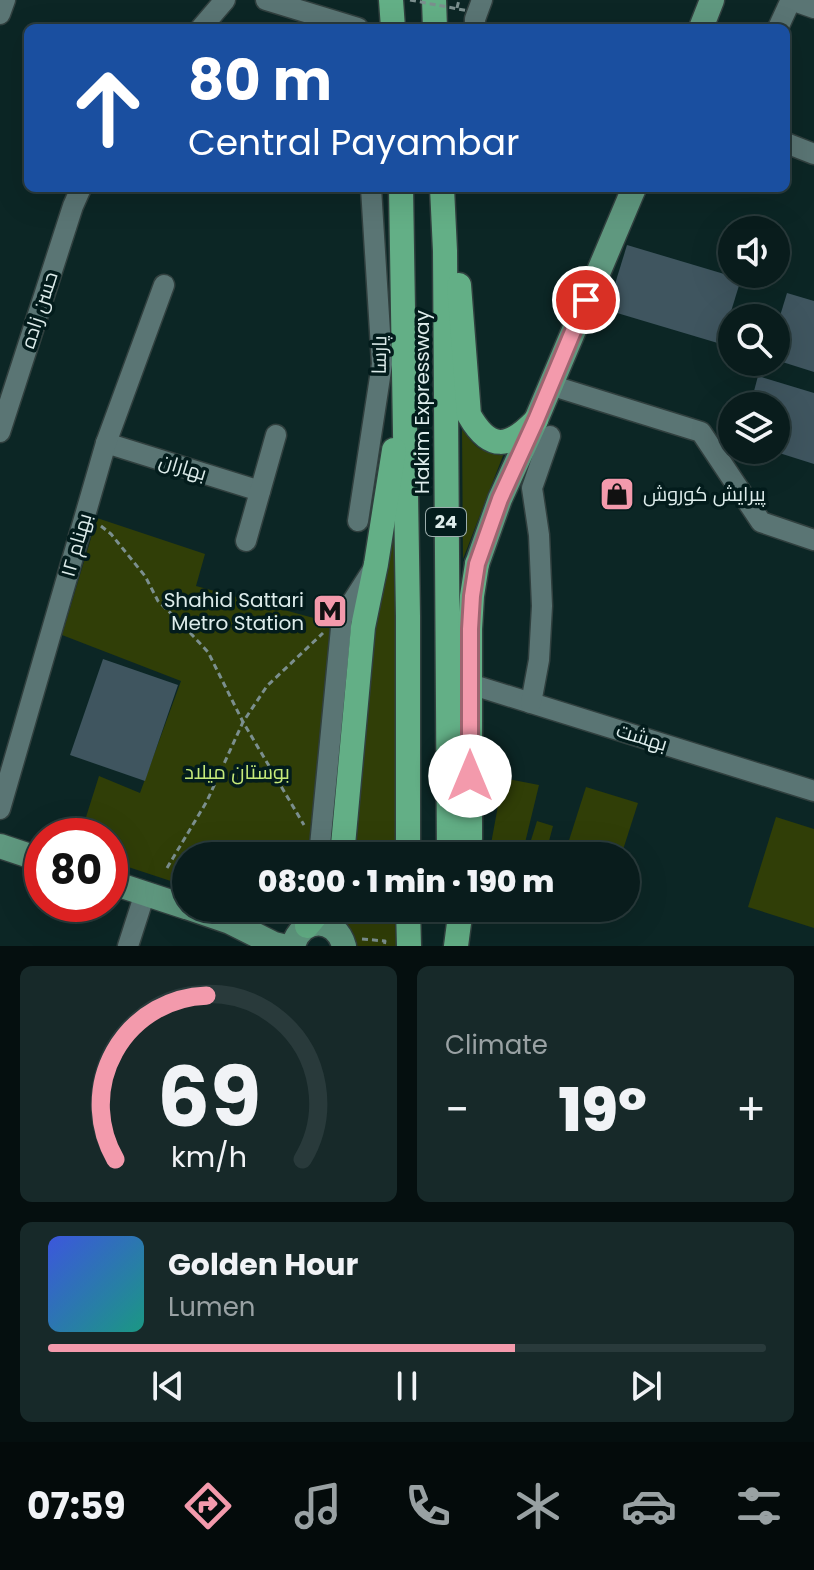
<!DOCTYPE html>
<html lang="en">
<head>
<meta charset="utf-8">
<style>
	body { margin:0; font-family:Poppins,Cairo,sans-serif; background:#172929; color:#f1f3f6; height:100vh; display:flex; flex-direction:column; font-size:30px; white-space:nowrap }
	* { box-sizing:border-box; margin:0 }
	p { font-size:26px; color:#99a1a3 }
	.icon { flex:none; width:44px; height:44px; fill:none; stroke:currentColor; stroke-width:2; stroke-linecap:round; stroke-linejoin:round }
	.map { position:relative; height:946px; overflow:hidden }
	.drawer { display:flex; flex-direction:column; gap:20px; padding:20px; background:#050f0f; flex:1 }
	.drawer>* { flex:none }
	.hud { position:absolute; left:24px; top:24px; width:766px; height:168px; border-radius:12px; box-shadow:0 8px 32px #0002,0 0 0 2px #293a3b; background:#1a4fa0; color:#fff; overflow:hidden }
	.buttons { position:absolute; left:718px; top:216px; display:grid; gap:16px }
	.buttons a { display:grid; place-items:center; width:72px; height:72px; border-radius:50%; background:#091c1c; box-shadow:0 8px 32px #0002,0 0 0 2px #293a3b; font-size:40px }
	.speed { position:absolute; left:24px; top:818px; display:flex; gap:16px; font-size:40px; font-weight:700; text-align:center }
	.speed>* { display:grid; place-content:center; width:104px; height:104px; border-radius:50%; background:#091c1c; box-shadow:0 8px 32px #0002,0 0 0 2px #293a3b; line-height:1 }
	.speed .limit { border:12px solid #d22; background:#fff; color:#111 }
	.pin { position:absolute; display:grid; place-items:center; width:68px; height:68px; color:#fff; margin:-34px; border:4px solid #fff; border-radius:50%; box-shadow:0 2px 8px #0007 }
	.me { position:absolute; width:88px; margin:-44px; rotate:0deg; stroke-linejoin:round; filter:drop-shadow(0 0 6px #0008) }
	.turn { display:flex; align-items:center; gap:28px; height:168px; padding:0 32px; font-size:36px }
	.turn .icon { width:104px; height:104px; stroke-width:2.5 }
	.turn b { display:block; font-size:56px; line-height:68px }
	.big { font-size:60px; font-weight:800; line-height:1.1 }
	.drawer .widget { flex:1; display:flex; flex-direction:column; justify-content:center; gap:12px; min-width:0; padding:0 28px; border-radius:12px; background:#172929 }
	.drawer .dial { align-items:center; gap:0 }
	.dial svg { height:208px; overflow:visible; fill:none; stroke:#293a3b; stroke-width:7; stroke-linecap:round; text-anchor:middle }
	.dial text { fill:#f1f3f6; stroke:none }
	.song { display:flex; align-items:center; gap:24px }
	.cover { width:96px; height:96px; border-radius:12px; background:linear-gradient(135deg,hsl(230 70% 55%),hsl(170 70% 35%)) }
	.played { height:8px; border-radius:4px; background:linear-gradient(90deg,#f39aac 65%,#293a3b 65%) }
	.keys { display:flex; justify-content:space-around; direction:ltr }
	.heat { display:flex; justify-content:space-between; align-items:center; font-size:44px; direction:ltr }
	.drawer .tiles { flex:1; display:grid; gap:20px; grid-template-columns:1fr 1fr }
	.widget:last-child { grid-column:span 2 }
	.trip { position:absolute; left:172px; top:842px; width:468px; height:80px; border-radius:40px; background:#091c1c; box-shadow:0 8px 32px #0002,0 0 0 2px #293a3b; font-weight:800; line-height:80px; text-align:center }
	.tab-bar { display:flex; height:128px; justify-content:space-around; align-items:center; background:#040b0b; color:#99a1a3 }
	.tab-bar .icon { width:56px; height:56px }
	.tab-bar .on { color:#f39aac }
	.tab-bar b { font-size:36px; color:#f1f3f6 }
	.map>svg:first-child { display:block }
	.green { fill:#303e07 }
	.building { fill:#3f555f }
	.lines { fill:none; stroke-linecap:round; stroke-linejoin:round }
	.minor-casing { stroke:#31403f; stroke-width:23 }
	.major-casing { stroke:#31403f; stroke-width:27 }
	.highway-casing { stroke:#31403f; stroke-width:27 }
	.path { stroke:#7b8f8e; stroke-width:3; stroke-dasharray:6 4; stroke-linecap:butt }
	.minor { stroke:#5a7574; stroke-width:20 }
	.major { stroke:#5f987f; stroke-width:24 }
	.highway { stroke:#63af86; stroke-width:24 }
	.path-bridge { stroke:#7b8f8e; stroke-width:3; stroke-dasharray:6 4; stroke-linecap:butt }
	.route-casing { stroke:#9e6470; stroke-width:20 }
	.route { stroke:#f39aac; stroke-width:14 }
	.labels { text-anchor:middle; stroke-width:7; stroke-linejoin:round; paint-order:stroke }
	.shield { fill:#031c1c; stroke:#9caead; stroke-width:2 }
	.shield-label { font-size:18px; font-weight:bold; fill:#ddeceb }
	.street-label { font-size:20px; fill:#ddeceb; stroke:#031c1c }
	.poi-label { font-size:20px; fill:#ddeceb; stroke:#031c1c; text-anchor:start }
	.park-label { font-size:20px; fill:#c7eb7a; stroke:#031c1c }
</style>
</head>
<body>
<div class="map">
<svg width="814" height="946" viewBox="0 0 814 946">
	<rect width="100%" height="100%" fill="#0c2625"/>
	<g class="green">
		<path d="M462,429C476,448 480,453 504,453L463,559Z"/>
		<polygon points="396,472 398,856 354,856 373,625"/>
		<polygon points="97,518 205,554 196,586 332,623 313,856 186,856 186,886 110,861 110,836 80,836 99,776 140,793 181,681 62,635"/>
		<polygon points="503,778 539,785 523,851 491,844"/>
		<polygon points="586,787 638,803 621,856 564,856"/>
		<polygon points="776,817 814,829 814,928 748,907"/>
		<polygon points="537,821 553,826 545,856 527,853"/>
		<polygon points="332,908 399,908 399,946 350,946 330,911"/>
	</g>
	<g class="building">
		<polygon points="627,245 741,279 721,344 607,310"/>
		<polygon points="787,293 814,301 814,372 776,360 776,329"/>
		<polygon points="758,376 814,393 814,464 776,452 776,406 750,406"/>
		<polygon points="103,659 178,685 145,781 70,755"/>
	</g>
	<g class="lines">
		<g class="minor-casing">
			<g id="minor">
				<polyline points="266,0 358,28"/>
				<polyline points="0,14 5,0"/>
				<polyline points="201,28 225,0"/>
				<polyline points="475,28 475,19 482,0"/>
				<polyline points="778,28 789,4 794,1 814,8"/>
				<polyline points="786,143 814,154"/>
				<polyline points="550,385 701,432 761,522 814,540"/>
				<polyline points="0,432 73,206 81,188"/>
				<polyline points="106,443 260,491"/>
				<polyline points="358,521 382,364 371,188"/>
				<polyline points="246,541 276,435"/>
				<polyline points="470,684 814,791"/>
				<polyline points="531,703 539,660 542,606 539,535 532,488 550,436"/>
				<polyline points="0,809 106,443 164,285"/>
				<polyline points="319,856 342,618 372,571"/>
				<polyline points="128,946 145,893"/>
			</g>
		</g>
		<g class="major-casing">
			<g id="major">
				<polyline points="701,28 712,0"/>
				<polyline points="477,564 500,499 536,420 634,188"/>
				<polyline points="0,846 42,860"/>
				<polyline points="110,882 186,907"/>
				<polyline points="189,908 230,922 274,944 282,946"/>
				<path d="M293,946C301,916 336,916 344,946"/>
			</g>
		</g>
		<g class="highway-casing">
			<g id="highway">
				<polyline points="391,0 393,28"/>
				<polyline points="434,0 435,28"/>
				<polyline points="401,188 408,616 408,856"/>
				<polyline points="442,188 445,251 449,856"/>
				<path d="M459,285L469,415C490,452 509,448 536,420"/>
				<polyline points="342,856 363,627 376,564 394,450"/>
				<polyline points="468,856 470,838 470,629 472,596 477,564"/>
				<polyline points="408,908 409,946"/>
				<polyline points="307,926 322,908"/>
				<polyline points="456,946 461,908"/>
			</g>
		</g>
		<g class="path">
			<polyline points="457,8 459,0"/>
			<polyline points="101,526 111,534 145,576 158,601 180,622 208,652 243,722 304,825"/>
			<polyline points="167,868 207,801 243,722 267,686 323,633"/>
			<polyline points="362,939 385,941 384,946"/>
		</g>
		<use href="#minor" class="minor"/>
		<use href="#major" class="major"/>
		<use href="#highway" class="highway"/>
		<polyline class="path-bridge" points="410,0 469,11"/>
	</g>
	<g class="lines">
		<g class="route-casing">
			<polyline id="route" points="470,776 470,629 472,596 477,564 500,499 536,420 586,300"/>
		</g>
		<use href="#route" class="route"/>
	</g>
	<defs>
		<g id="shop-square" transform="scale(1.8)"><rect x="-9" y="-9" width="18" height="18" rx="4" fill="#f39aac" stroke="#031c1c"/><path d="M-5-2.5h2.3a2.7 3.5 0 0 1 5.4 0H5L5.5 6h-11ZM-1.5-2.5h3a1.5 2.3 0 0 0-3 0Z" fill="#111"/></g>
		<g id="metro-square" transform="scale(1.8)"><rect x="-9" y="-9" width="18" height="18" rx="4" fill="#f39aac" stroke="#031c1c"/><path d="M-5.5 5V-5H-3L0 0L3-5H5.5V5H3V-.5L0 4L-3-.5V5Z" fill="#111"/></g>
	</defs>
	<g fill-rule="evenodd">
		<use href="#shop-square" x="617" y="494"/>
		<use href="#metro-square" x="330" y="611"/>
	</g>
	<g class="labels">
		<rect class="shield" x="426" y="508" width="40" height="28" rx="6"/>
		<g class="shield-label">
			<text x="446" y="528">24</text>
		</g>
		<g class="street-label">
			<text transform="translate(39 310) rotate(-72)" y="7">حسن زاده</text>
			<text transform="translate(379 355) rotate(-89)" y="7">پارسا</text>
			<text transform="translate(422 402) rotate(-90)" y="7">Hakim Expressway</text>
			<text transform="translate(183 467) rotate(17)" y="7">بهاران</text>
			<text transform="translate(76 545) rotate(-74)" y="7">بهنام ۱۲</text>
			<text transform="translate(642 737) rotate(17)" y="7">بهشت</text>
		</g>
		<g class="poi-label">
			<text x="643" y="501">پیرایش کوروش</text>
			<text x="304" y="607" text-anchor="end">Shahid Sattari<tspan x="304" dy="23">Metro Station</tspan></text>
		</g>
		<g class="park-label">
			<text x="237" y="779">بوستان میلاد</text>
		</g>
	</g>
</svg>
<div class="buttons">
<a><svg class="icon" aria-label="sound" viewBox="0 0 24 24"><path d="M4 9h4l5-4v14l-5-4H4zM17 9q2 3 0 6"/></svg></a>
<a><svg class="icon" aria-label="search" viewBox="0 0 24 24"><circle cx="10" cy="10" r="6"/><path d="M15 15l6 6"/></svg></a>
<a><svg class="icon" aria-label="layers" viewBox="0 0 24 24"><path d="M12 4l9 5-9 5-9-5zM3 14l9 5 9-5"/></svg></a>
</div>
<div class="speed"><div class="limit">80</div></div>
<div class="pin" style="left:586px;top:300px;background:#d93025"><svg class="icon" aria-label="arrive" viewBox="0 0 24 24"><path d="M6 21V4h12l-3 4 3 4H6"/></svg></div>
<svg class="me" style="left:470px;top:776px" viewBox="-20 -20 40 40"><circle r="19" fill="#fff"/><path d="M0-13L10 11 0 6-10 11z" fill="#f39aac"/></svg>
<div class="trip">08:00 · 1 min · 190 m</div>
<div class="hud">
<div class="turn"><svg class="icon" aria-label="ahead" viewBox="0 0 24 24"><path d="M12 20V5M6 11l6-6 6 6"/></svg><div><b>80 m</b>Central Payambar</div></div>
</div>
</div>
<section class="drawer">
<div class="tiles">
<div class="widget dial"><svg viewBox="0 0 100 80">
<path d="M14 69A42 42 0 1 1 86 69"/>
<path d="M14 69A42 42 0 0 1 49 6" stroke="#f39aac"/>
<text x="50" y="56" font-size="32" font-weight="700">69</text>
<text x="50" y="72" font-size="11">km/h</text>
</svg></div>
<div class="widget"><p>Climate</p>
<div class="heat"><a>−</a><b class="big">19°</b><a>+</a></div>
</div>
<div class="widget">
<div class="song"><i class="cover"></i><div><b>Golden Hour</b><p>Lumen</p></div></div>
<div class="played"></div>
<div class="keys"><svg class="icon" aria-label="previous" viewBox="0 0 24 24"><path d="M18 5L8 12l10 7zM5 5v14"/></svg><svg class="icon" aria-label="pause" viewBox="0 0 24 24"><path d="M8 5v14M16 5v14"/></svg><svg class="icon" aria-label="next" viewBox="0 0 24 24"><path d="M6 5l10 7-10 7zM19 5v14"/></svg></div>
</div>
</div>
</section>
<nav class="tab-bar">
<b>07:59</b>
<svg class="icon on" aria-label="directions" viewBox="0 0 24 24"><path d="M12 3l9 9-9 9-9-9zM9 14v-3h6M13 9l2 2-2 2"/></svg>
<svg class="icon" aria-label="music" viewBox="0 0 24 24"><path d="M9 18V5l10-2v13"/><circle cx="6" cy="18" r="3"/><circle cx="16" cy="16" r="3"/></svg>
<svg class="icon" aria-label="phone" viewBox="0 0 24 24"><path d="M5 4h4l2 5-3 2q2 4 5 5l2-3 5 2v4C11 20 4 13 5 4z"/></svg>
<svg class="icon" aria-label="climate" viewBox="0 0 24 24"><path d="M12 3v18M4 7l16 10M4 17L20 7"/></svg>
<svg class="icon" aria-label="car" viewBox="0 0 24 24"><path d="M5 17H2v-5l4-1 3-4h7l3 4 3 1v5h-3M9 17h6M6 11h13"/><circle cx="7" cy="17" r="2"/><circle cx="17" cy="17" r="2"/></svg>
<svg class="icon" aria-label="filters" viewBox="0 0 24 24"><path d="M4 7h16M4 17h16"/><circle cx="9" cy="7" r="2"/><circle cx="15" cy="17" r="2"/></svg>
</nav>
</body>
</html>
